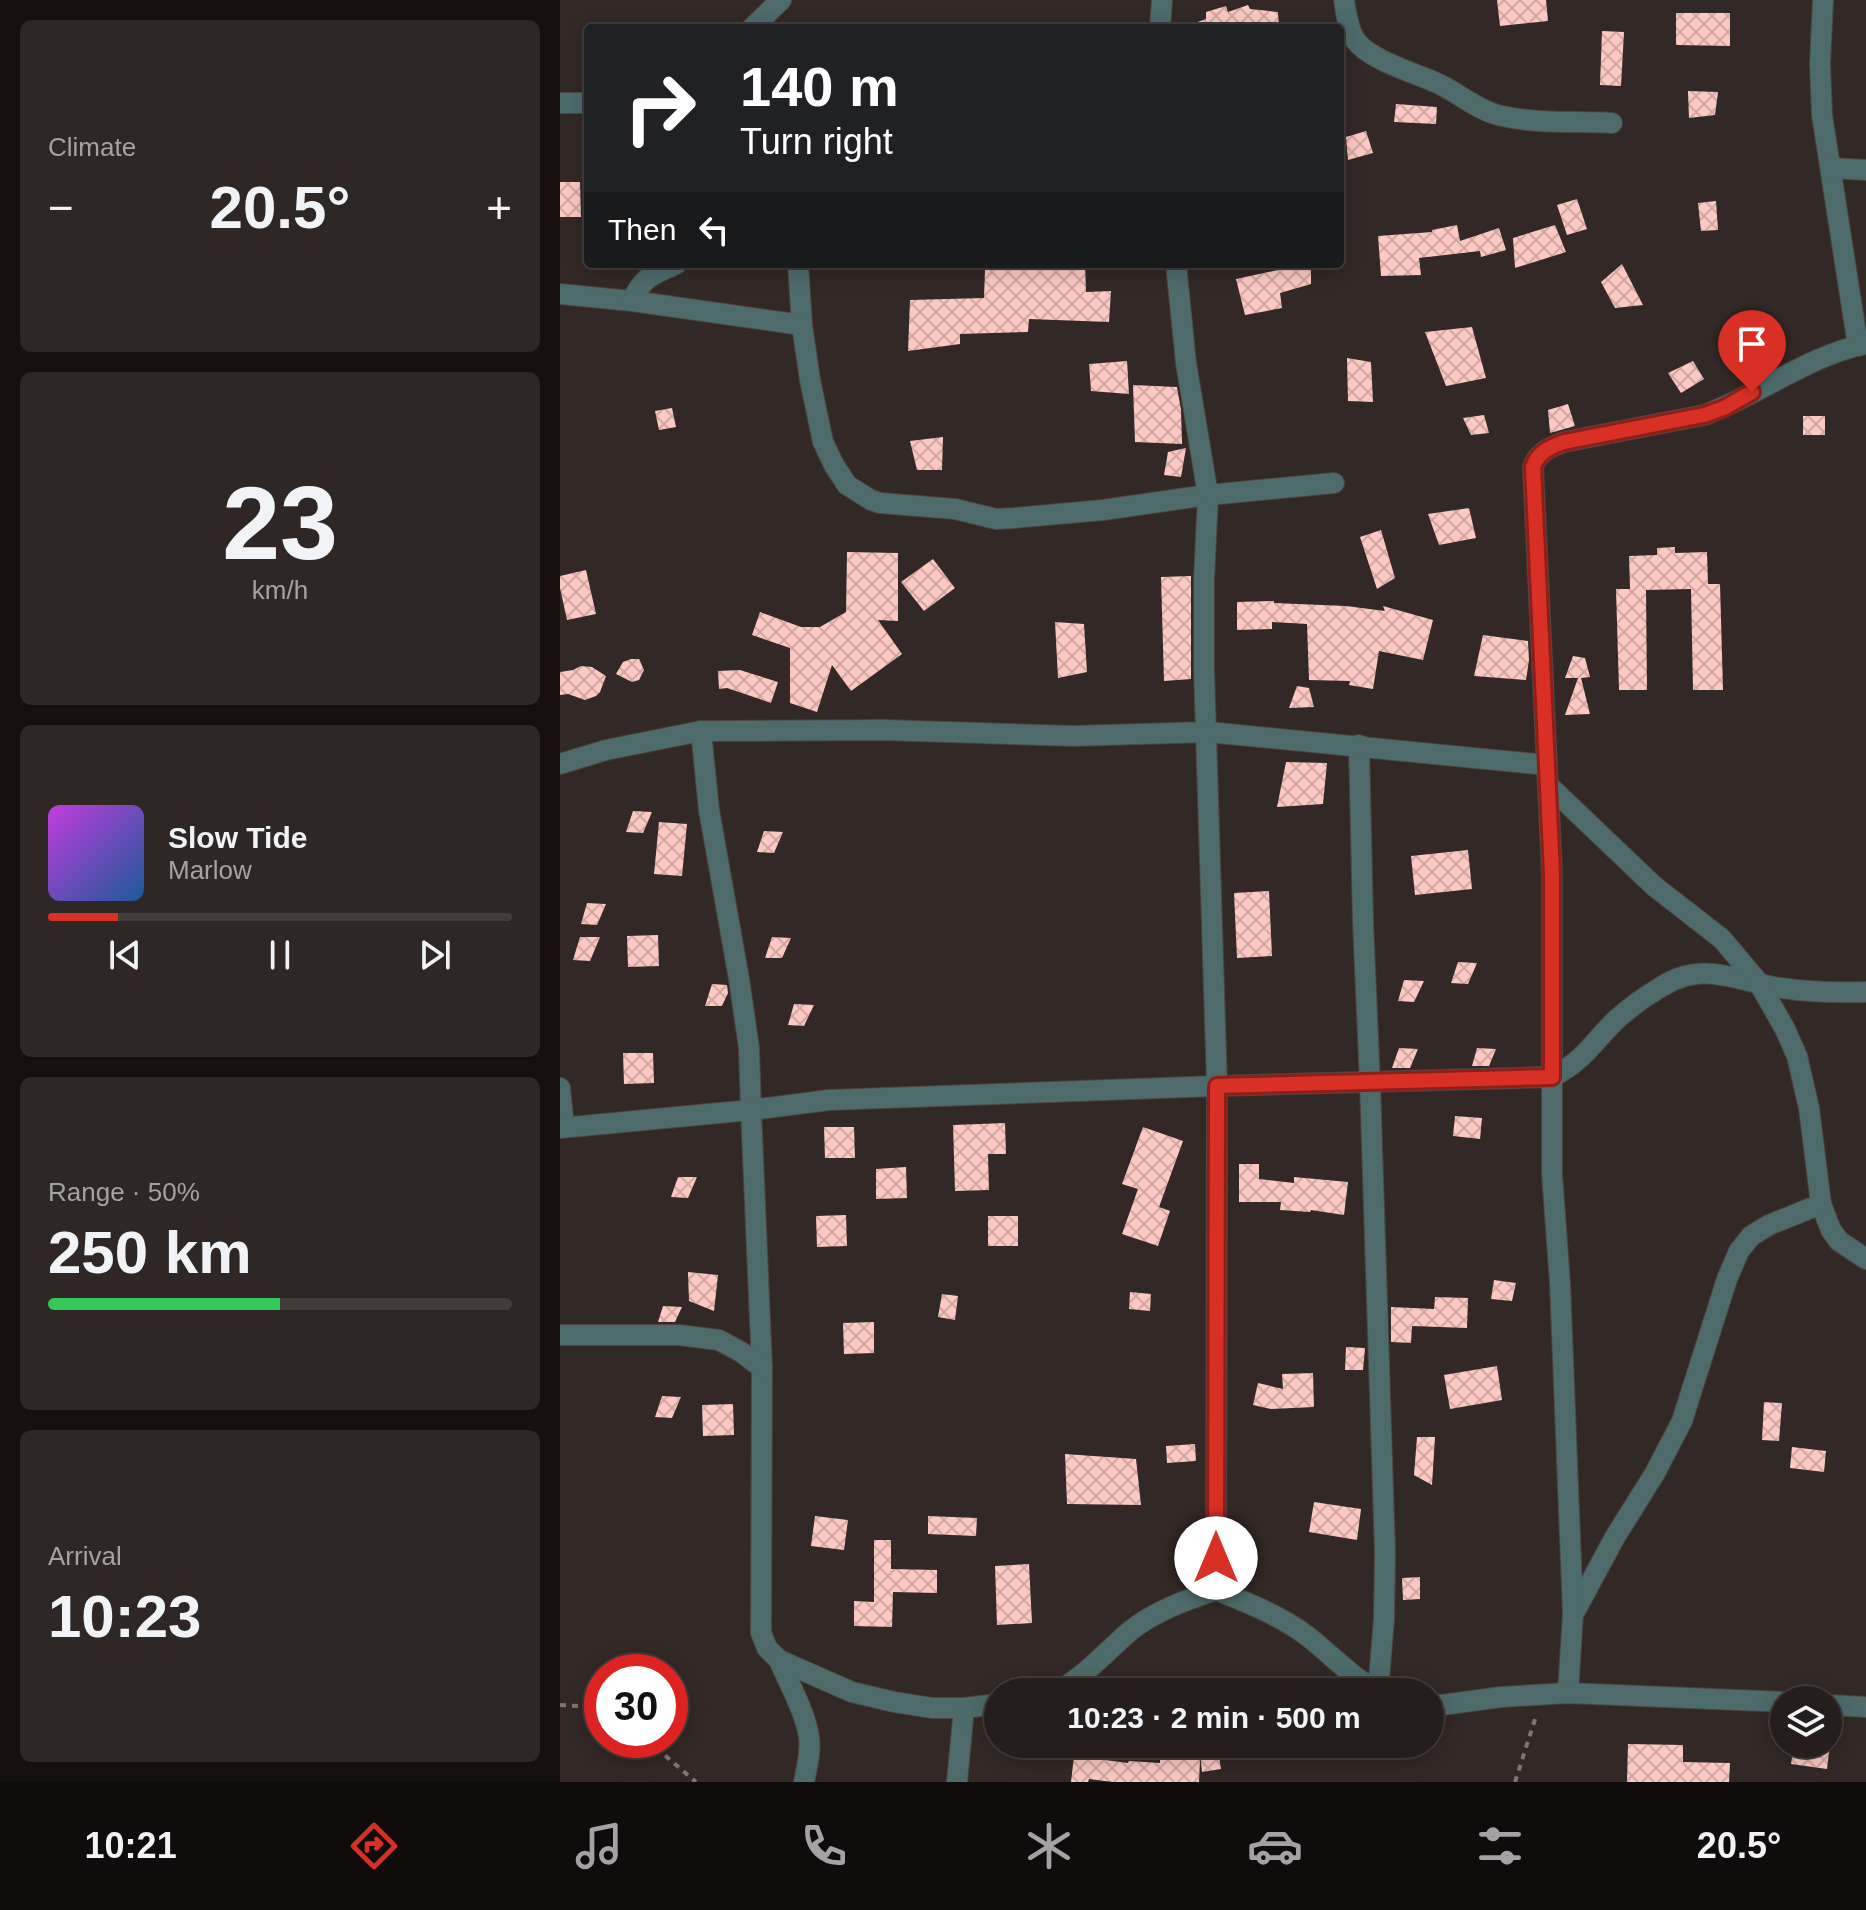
<!DOCTYPE html>
<html lang="en">
<head>
<meta charset="utf-8">
<style>
	body { margin:0; font-family:Helvetica,sans-serif; background:#2e2725; color:#f1f3f6; height:100vh; display:flex; flex-direction:column; font-size:30px; white-space:nowrap }
	* { box-sizing:border-box; margin:0 }
	p { font-size:26px; color:#a4a2a3 }
	.icon { flex:none; width:44px; height:44px; fill:none; stroke:currentColor; stroke-width:2; stroke-linecap:round; stroke-linejoin:round }
	.map { position:relative; flex:1; overflow:hidden }
	.sheet { display:flex; flex-direction:column; gap:20px; padding:20px; background:#15100f; width:560px }
	.sheet>* { flex:none }
	.guide { position:absolute; left:24px; top:24px; width:760px; height:244px; border-radius:8px; box-shadow:0 4px 20px #0003,0 0 0 2px #423c3b; background:#202124; color:#fff; overflow:hidden }
	.controls { position:absolute; left:1210px; top:1686px; display:grid; gap:16px }
	.controls a { display:grid; place-items:center; width:72px; height:72px; border-radius:50%; background:#261e1c; box-shadow:0 4px 20px #0003,0 0 0 2px #423c3b; font-size:40px }
	.speed { position:absolute; left:24px; top:1654px; display:flex; gap:16px; font-size:40px; font-weight:700; text-align:center }
	.speed>* { display:grid; place-content:center; width:104px; height:104px; border-radius:50%; background:#261e1c; box-shadow:0 4px 20px #0003,0 0 0 2px #423c3b; line-height:1 }
	.speed .limit { border:12px solid #d22; background:#fff; color:#111 }
	.pin { position:absolute; display:grid; place-items:center; width:68px; height:68px; color:#fff; margin:-82px -34px; border-radius:50% 50% 50% 0; rotate:-45deg; box-shadow:0 0 8px #0007 }
	.pin .icon { rotate:45deg }
	.me { position:absolute; width:88px; margin:-44px; rotate:0deg; stroke-linejoin:round; filter:drop-shadow(0 0 6px #0008) }
	.turn { display:flex; align-items:center; gap:28px; height:168px; padding:0 24px; font-size:36px }
	.turn .icon { width:104px; height:104px; stroke-width:2.5 }
	.turn b { display:block; font-size:56px; line-height:68px }
	.then { display:flex; align-items:center; height:76px; padding:0 24px; background:#0003; gap:16px; font-size:30px }
	.big { font-size:60px; font-weight:700; line-height:1.1 }
	.sheet .card { flex:1; display:flex; flex-direction:column; justify-content:center; gap:12px; min-width:0; padding:0 28px; border-radius:12px; background:#2e2725 }
	.sheet .dial { align-items:center; gap:0 }
	.dial b { font-size:104px; line-height:1 }
	.song { display:flex; align-items:center; gap:24px }
	.cover { width:96px; height:96px; border-radius:12px; background:linear-gradient(135deg,hsl(290 70% 55%),hsl(210 70% 35%)) }
	.played { height:8px; border-radius:4px; background:linear-gradient(90deg,#d93025 15%,#423c3b 15%) }
	.keys { display:flex; justify-content:space-around; direction:ltr }
	.heat { display:flex; justify-content:space-between; align-items:center; font-size:44px; direction:ltr }
	.charge { height:12px; border-radius:6px; background:linear-gradient(90deg,#34c759 50%,#423c3b 0) }
	.trip { position:absolute; left:424px; top:1678px; width:460px; height:80px; border-radius:40px; background:#261e1c; box-shadow:0 4px 20px #0003,0 0 0 2px #423c3b; font-weight:700; line-height:80px; text-align:center }
	.dock { display:flex; height:128px; justify-content:space-around; align-items:center; background:#0f0c0b; color:#a4a2a3 }
	.dock .icon { width:56px; height:56px }
	.dock .selected { color:#d93025 }
	.dock b { font-size:36px; color:#f1f3f6 }
	main { display:flex; flex:1; min-height:0 }
	.map>svg:first-child { display:block }
	.building { fill:url(#building-cross-hatch) }
	.lines { fill:none; stroke-linecap:round; stroke-linejoin:round }
	.street-casing { stroke:#4d4342; stroke-width:22 }
	.path { stroke:#7f7674; stroke-width:4; stroke-dasharray:6 6; stroke-linecap:butt }
	.street { stroke:#4d6b6b; stroke-width:20 }
	.route-casing { stroke:#8d1f18; stroke-width:20 }
	.route { stroke:#d93025; stroke-width:14 }
</style>
</head>
<body>
<main>
<section class="sheet">
<div class="card"><p>Climate</p>
<div class="heat"><a>−</a><b class="big">20.5°</b><a>+</a></div>
</div>
<div class="card dial"><b>23</b><p>km/h</p></div>
<div class="card">
<div class="song"><i class="cover"></i><div><b>Slow Tide</b><p>Marlow</p></div></div>
<div class="played"></div>
<div class="keys"><svg class="icon" aria-label="previous" viewBox="0 0 24 24"><path d="M18 5L8 12l10 7zM5 5v14"/></svg><svg class="icon" aria-label="pause" viewBox="0 0 24 24"><path d="M8 5v14M16 5v14"/></svg><svg class="icon" aria-label="next" viewBox="0 0 24 24"><path d="M6 5l10 7-10 7zM19 5v14"/></svg></div>
</div>
<div class="card"><p>Range · 50%</p><b class="big">250 km</b><div class="charge"></div></div>
<div class="card"><p>Arrival</p><b class="big">10:23</b></div>
</section>
<div class="map">
<svg width="1306" height="1782" viewBox="0 0 1306 1782">
	<defs>
		<pattern id="building-cross-hatch" width="8" height="8" patternUnits="userSpaceOnUse" patternTransform="scale(2)"><rect width="8" height="8" fill="#fdc8c2"/><path d="M0 0l8 8M0 8l8-8" fill="none" stroke="#d0a8a3"/></pattern>
	</defs>
	<rect width="100%" height="100%" fill="#322826"/>
	<g class="building">
		<polygon points="937,0 986,0 988,21 940,26"/>
		<polygon points="688,5 690,9 718,12 719,28 630,28 629,25 646,19 646,12 666,6 668,12"/>
		<polygon points="1116,13 1170,13 1170,46 1116,45"/>
		<polygon points="1042,31 1064,32 1061,86 1040,85"/>
		<polygon points="1128,91 1158,92 1155,115 1129,118"/>
		<polygon points="836,104 877,107 876,124 834,122"/>
		<polygon points="806,131 813,153 788,160 786,137"/>
		<polygon points="0,182 20,182 21,217 0,217"/>
		<polygon points="1017,199 1027,229 1007,235 997,205"/>
		<polygon points="1156,201 1158,230 1141,231 1138,203"/>
		<polygon points="897,225 900,241 939,228 946,250 921,257 920,251 859,258 861,275 821,276 818,236 872,232 872,230"/>
		<polygon points="995,225 1006,252 955,268 953,238"/>
		<polygon points="477,264 525,264 526,292 551,291 549,322 469,319 468,332 400,334 400,344 348,351 350,300 424,298 425,270 477,270"/>
		<polygon points="722,264 751,264 751,284 720,293 722,308 685,315 676,279 723,269"/>
		<polygon points="1062,264 1083,305 1055,308 1041,282"/>
		<polygon points="912,327 926,378 886,386 865,332"/>
		<polygon points="787,358 811,362 813,402 788,401"/>
		<polygon points="567,361 569,394 531,391 529,364"/>
		<polygon points="1133,361 1144,379 1121,393 1108,373"/>
		<polygon points="573,385 617,387 621,410 622,444 575,442"/>
		<polygon points="1008,404 1015,426 990,433 988,410"/>
		<polygon points="112,408 116,427 99,430 95,411"/>
		<polygon points="924,415 929,433 911,435 903,418"/>
		<rect x="1243" y="416" width="22" height="19"/>
		<polygon points="383,437 382,470 357,470 350,441"/>
		<polygon points="626,448 621,477 604,475 608,452"/>
		<polygon points="909,508 916,538 879,545 868,514"/>
		<polygon points="821,530 835,578 817,589 800,537"/>
		<polygon points="1115,547 1115,553 1147,552 1148,584 1160,584 1163,690 1133,690 1131,589 1086,590 1087,690 1059,690 1056,589 1070,589 1069,556 1097,555 1097,548"/>
		<polygon points="287,552 338,553 338,621 318,620 342,654 291,691 272,665 257,712 230,703 230,648 192,635 200,612 241,627 260,627 286,612"/>
		<polygon points="373,559 395,588 364,611 341,582"/>
		<polygon points="26,570 36,614 7,620 0,588 0,576"/>
		<polygon points="631,576 631,679 604,681 601,577"/>
		<polygon points="714,601 714,603 786,606 825,611 823,606 873,620 863,660 819,651 813,689 789,685 790,681 749,680 747,624 712,622 712,629 677,630 677,602"/>
		<polygon points="495,622 524,624 527,672 498,678"/>
		<polygon points="923,635 968,641 969,660 966,680 914,676"/>
		<polygon points="1013,656 1025,658 1030,677 1021,678 1030,714 1005,715 1018,678 1005,678"/>
		<polygon points="71,659 79,659 84,670 79,680 72,682 56,674 63,662"/>
		<polygon points="21,666 32,667 46,676 40,692 36,696 25,700 8,694 0,695 0,672 13,670"/>
		<polygon points="180,670 218,682 211,703 167,688 159,689 158,671"/>
		<polygon points="737,686 749,688 754,707 729,708"/>
		<polygon points="726,762 767,763 763,804 717,807"/>
		<polygon points="73,811 92,812 83,833 66,832"/>
		<polygon points="99,822 127,824 122,876 94,874"/>
		<polygon points="204,831 223,832 214,853 197,852"/>
		<polygon points="908,850 912,889 855,895 851,856"/>
		<polygon points="709,891 712,956 677,958 674,893"/>
		<polygon points="27,903 46,904 37,925 21,924"/>
		<polygon points="98,935 99,966 68,967 67,936"/>
		<polygon points="20,937 40,937 30,961 13,960"/>
		<polygon points="212,937 231,938 222,958 205,958"/>
		<polygon points="898,962 917,963 908,984 891,983"/>
		<polygon points="844,980 864,981 854,1002 838,1001"/>
		<polygon points="152,984 167,985 168,993 162,1006 145,1006"/>
		<polygon points="234,1004 254,1005 244,1026 228,1025"/>
		<polygon points="839,1048 858,1049 850,1068 832,1068"/>
		<polygon points="917,1048 936,1049 929,1066 912,1066"/>
		<polygon points="63,1053 93,1053 94,1083 64,1084"/>
		<polygon points="895,1116 922,1118 920,1139 893,1136"/>
		<polygon points="445,1123 446,1154 428,1154 429,1190 395,1191 393,1125"/>
		<polygon points="264,1127 294,1127 295,1158 265,1158"/>
		<polygon points="583,1127 623,1141 599,1207 610,1211 598,1246 562,1234 578,1189 562,1184"/>
		<polygon points="679,1164 699,1164 699,1179 734,1183 734,1177 788,1182 784,1215 751,1210 750,1212 720,1210 721,1202 679,1202"/>
		<polygon points="346,1167 347,1198 316,1199 316,1169"/>
		<polygon points="118,1177 137,1177 128,1198 111,1197"/>
		<polygon points="286,1215 287,1246 257,1247 256,1216"/>
		<rect x="428" y="1216" width="30" height="30"/>
		<polygon points="128,1272 158,1275 154,1311 129,1301"/>
		<polygon points="934,1280 956,1283 952,1301 931,1299"/>
		<polygon points="570,1292 591,1294 590,1311 569,1309"/>
		<polygon points="382,1294 398,1296 395,1320 378,1317"/>
		<polygon points="875,1297 908,1298 907,1328 852,1326 851,1343 831,1342 831,1307 874,1309"/>
		<polygon points="103,1306 122,1307 115,1322 98,1322"/>
		<polygon points="314,1322 314,1353 284,1354 283,1323"/>
		<polygon points="786,1347 805,1348 803,1370 785,1370"/>
		<polygon points="937,1366 942,1400 890,1409 884,1375"/>
		<polygon points="753,1373 754,1407 711,1409 693,1405 698,1383 723,1389 722,1374"/>
		<polygon points="102,1396 121,1397 112,1418 95,1417"/>
		<polygon points="1204,1402 1222,1403 1219,1441 1202,1440"/>
		<polygon points="173,1404 174,1435 143,1436 142,1405"/>
		<polygon points="857,1437 875,1437 872,1485 854,1475"/>
		<polygon points="635,1444 636,1461 607,1463 606,1446"/>
		<polygon points="1232,1447 1266,1451 1264,1472 1230,1468"/>
		<polygon points="505,1454 576,1459 581,1505 507,1504"/>
		<polygon points="754,1502 801,1509 797,1540 749,1532"/>
		<polygon points="255,1516 288,1520 284,1550 251,1546"/>
		<polygon points="368,1516 417,1518 416,1536 368,1534"/>
		<polygon points="314,1540 331,1540 331,1569 377,1570 377,1593 333,1592 332,1627 294,1626 294,1601 314,1602"/>
		<polygon points="469,1564 472,1623 437,1625 435,1566"/>
		<polygon points="860,1577 860,1599 843,1600 842,1578"/>
		<polygon points="639,1744 657,1744 661,1769 642,1772"/>
		<polygon points="1068,1744 1123,1745 1123,1762 1170,1763 1169,1782 1067,1782"/>
		<polygon points="1234,1744 1270,1744 1267,1769 1231,1764"/>
		<polygon points="514,1756 568,1763 569,1761 600,1763 600,1757 640,1759 639,1782 553,1782 529,1779 528,1782 511,1782"/>
	</g>
	<g class="lines">
		<g class="street-casing">
			<g id="street">
				<path d="M784,0C786,13 788,30 796,41C810,60 855,73 877,83C899,93 918,111 942,116C977,124 1016,121 1052,123"/>
				<polyline points="1263,0 1260,64 1262,115 1298,346"/>
				<polyline points="192,28 221,0"/>
				<polyline points="600,28 602,0"/>
				<polyline points="0,103 28,103"/>
				<polyline points="1272,168 1306,170"/>
				<polyline points="238,264 242,325 250,380 263,442 274,465 287,485 311,500 320,503 395,509 436,519 454,518 543,510 648,495 644,580 644,669 657,1086 656,1590"/>
				<polyline points="616,264 626,363 648,495 774,483"/>
				<polyline points="0,294 72,301 242,325"/>
				<path d="M72,301C83,276 93,275 116,264"/>
				<path d="M141,731L149,810L179,979L189,1048L191,1110L269,1100L657,1086L992,1077C1024,1061 1032,1043 1056,1020C1069,1008 1086,996 1101,987C1140,961 1174,979 1214,987C1245,992 1275,993 1306,992"/>
				<polyline points="799,745 803,922 810,1083 825,1552 824,1619 818,1691"/>
				<polyline points="0,764 46,750 141,731 324,730 513,736 648,732 987,765"/>
				<polyline points="988,785 1094,886 1162,939 1199,983 1225,1029 1237,1056 1249,1108 1261,1204 1271,1230 1279,1241 1306,1259"/>
				<polyline points="0,1088 4,1127"/>
				<polyline points="0,1128 191,1110 202,1368 201,1633 207,1648 219,1660 292,1692 334,1702 372,1708 404,1708 438,1704"/>
				<polyline points="0,1335 119,1335 159,1340 181,1352 202,1368"/>
				<polyline points="1014,1613 1055,1537 1095,1473 1122,1421 1167,1279 1179,1251 1191,1236 1209,1225 1261,1204"/>
				<path d="M219,1660C229,1684 245,1711 249,1737C251,1752 247,1767 244,1782"/>
				<path d="M496,1692C524,1677 546,1652 570,1631C595,1611 626,1600 656,1590C686,1602 719,1615 746,1635C771,1654 792,1679 821,1692"/>
				<path d="M1008,1693L1013,1613L1000,1283L992,1174V874L973,467C978,452 990,447 1004,442L1144,415C1197,396 1251,354 1306,344"/>
				<polyline points="870,1704 882,1705 941,1697 1008,1693 1224,1702"/>
				<polyline points="1268,1705 1306,1707"/>
				<polyline points="397,1782 404,1708"/>
			</g>
		</g>
		<g class="path">
			<polyline points="0,1705 19,1706 42,1710"/>
			<polyline points="87,1740 136,1782"/>
			<polyline points="955,1782 976,1716"/>
		</g>
		<use href="#street" class="street"/>
	</g>
	<g class="lines">
		<g class="route-casing">
			<path id="route" d="M656,1558L657,1086L992,1077V874L973,467C978,452 990,447 1004,442L1144,415L1164,408L1192,392"/>
		</g>
		<use href="#route" class="route"/>
	</g>
</svg>
<div class="controls">
<a><svg class="icon" aria-label="layers" viewBox="0 0 24 24"><path d="M12 4l9 5-9 5-9-5zM3 14l9 5 9-5"/></svg></a>
</div>
<div class="speed"><div class="limit">30</div></div>
<div class="pin" style="left:1192px;top:392px;background:#d93025"><svg class="icon" aria-label="arrive" viewBox="0 0 24 24"><path d="M6 21V4h12l-3 4 3 4H6"/></svg></div>
<svg class="me" style="left:656px;top:1558px" viewBox="-20 -20 40 40"><circle r="19" fill="#fff"/><path d="M0-13L10 11 0 6-10 11z" fill="#d93025"/></svg>
<div class="trip">10:23 · 2 min · 500 m</div>
<div class="guide">
<div class="turn"><svg class="icon" aria-label="right" viewBox="0 0 24 24"><path d="M7 20v-9h11M14 6l5 5-5 5"/></svg><div><b>140 m</b>Turn right</div></div>
<div class="then">Then<svg class="icon" aria-label="left" viewBox="0 0 24 24"><path d="M17 20v-9H6M10 6l-5 5 5 5"/></svg></div>
</div>
</div>
</main>
<nav class="dock">
<b>10:21</b>
<svg class="icon selected" aria-label="directions" viewBox="0 0 24 24"><path d="M12 3l9 9-9 9-9-9zM9 14v-3h6M13 9l2 2-2 2"/></svg>
<svg class="icon" aria-label="music" viewBox="0 0 24 24"><path d="M9 18V5l10-2v13"/><circle cx="6" cy="18" r="3"/><circle cx="16" cy="16" r="3"/></svg>
<svg class="icon" aria-label="phone" viewBox="0 0 24 24"><path d="M5 4h4l2 5-3 2q2 4 5 5l2-3 5 2v4C11 20 4 13 5 4z"/></svg>
<svg class="icon" aria-label="climate" viewBox="0 0 24 24"><path d="M12 3v18M4 7l16 10M4 17L20 7"/></svg>
<svg class="icon" aria-label="car" viewBox="0 0 24 24"><path d="M5 17H2v-5l4-1 3-4h7l3 4 3 1v5h-3M9 17h6M6 11h13"/><circle cx="7" cy="17" r="2"/><circle cx="17" cy="17" r="2"/></svg>
<svg class="icon" aria-label="filters" viewBox="0 0 24 24"><path d="M4 7h16M4 17h16"/><circle cx="9" cy="7" r="2"/><circle cx="15" cy="17" r="2"/></svg>
<b>20.5°</b>
</nav>
</body>
</html>
